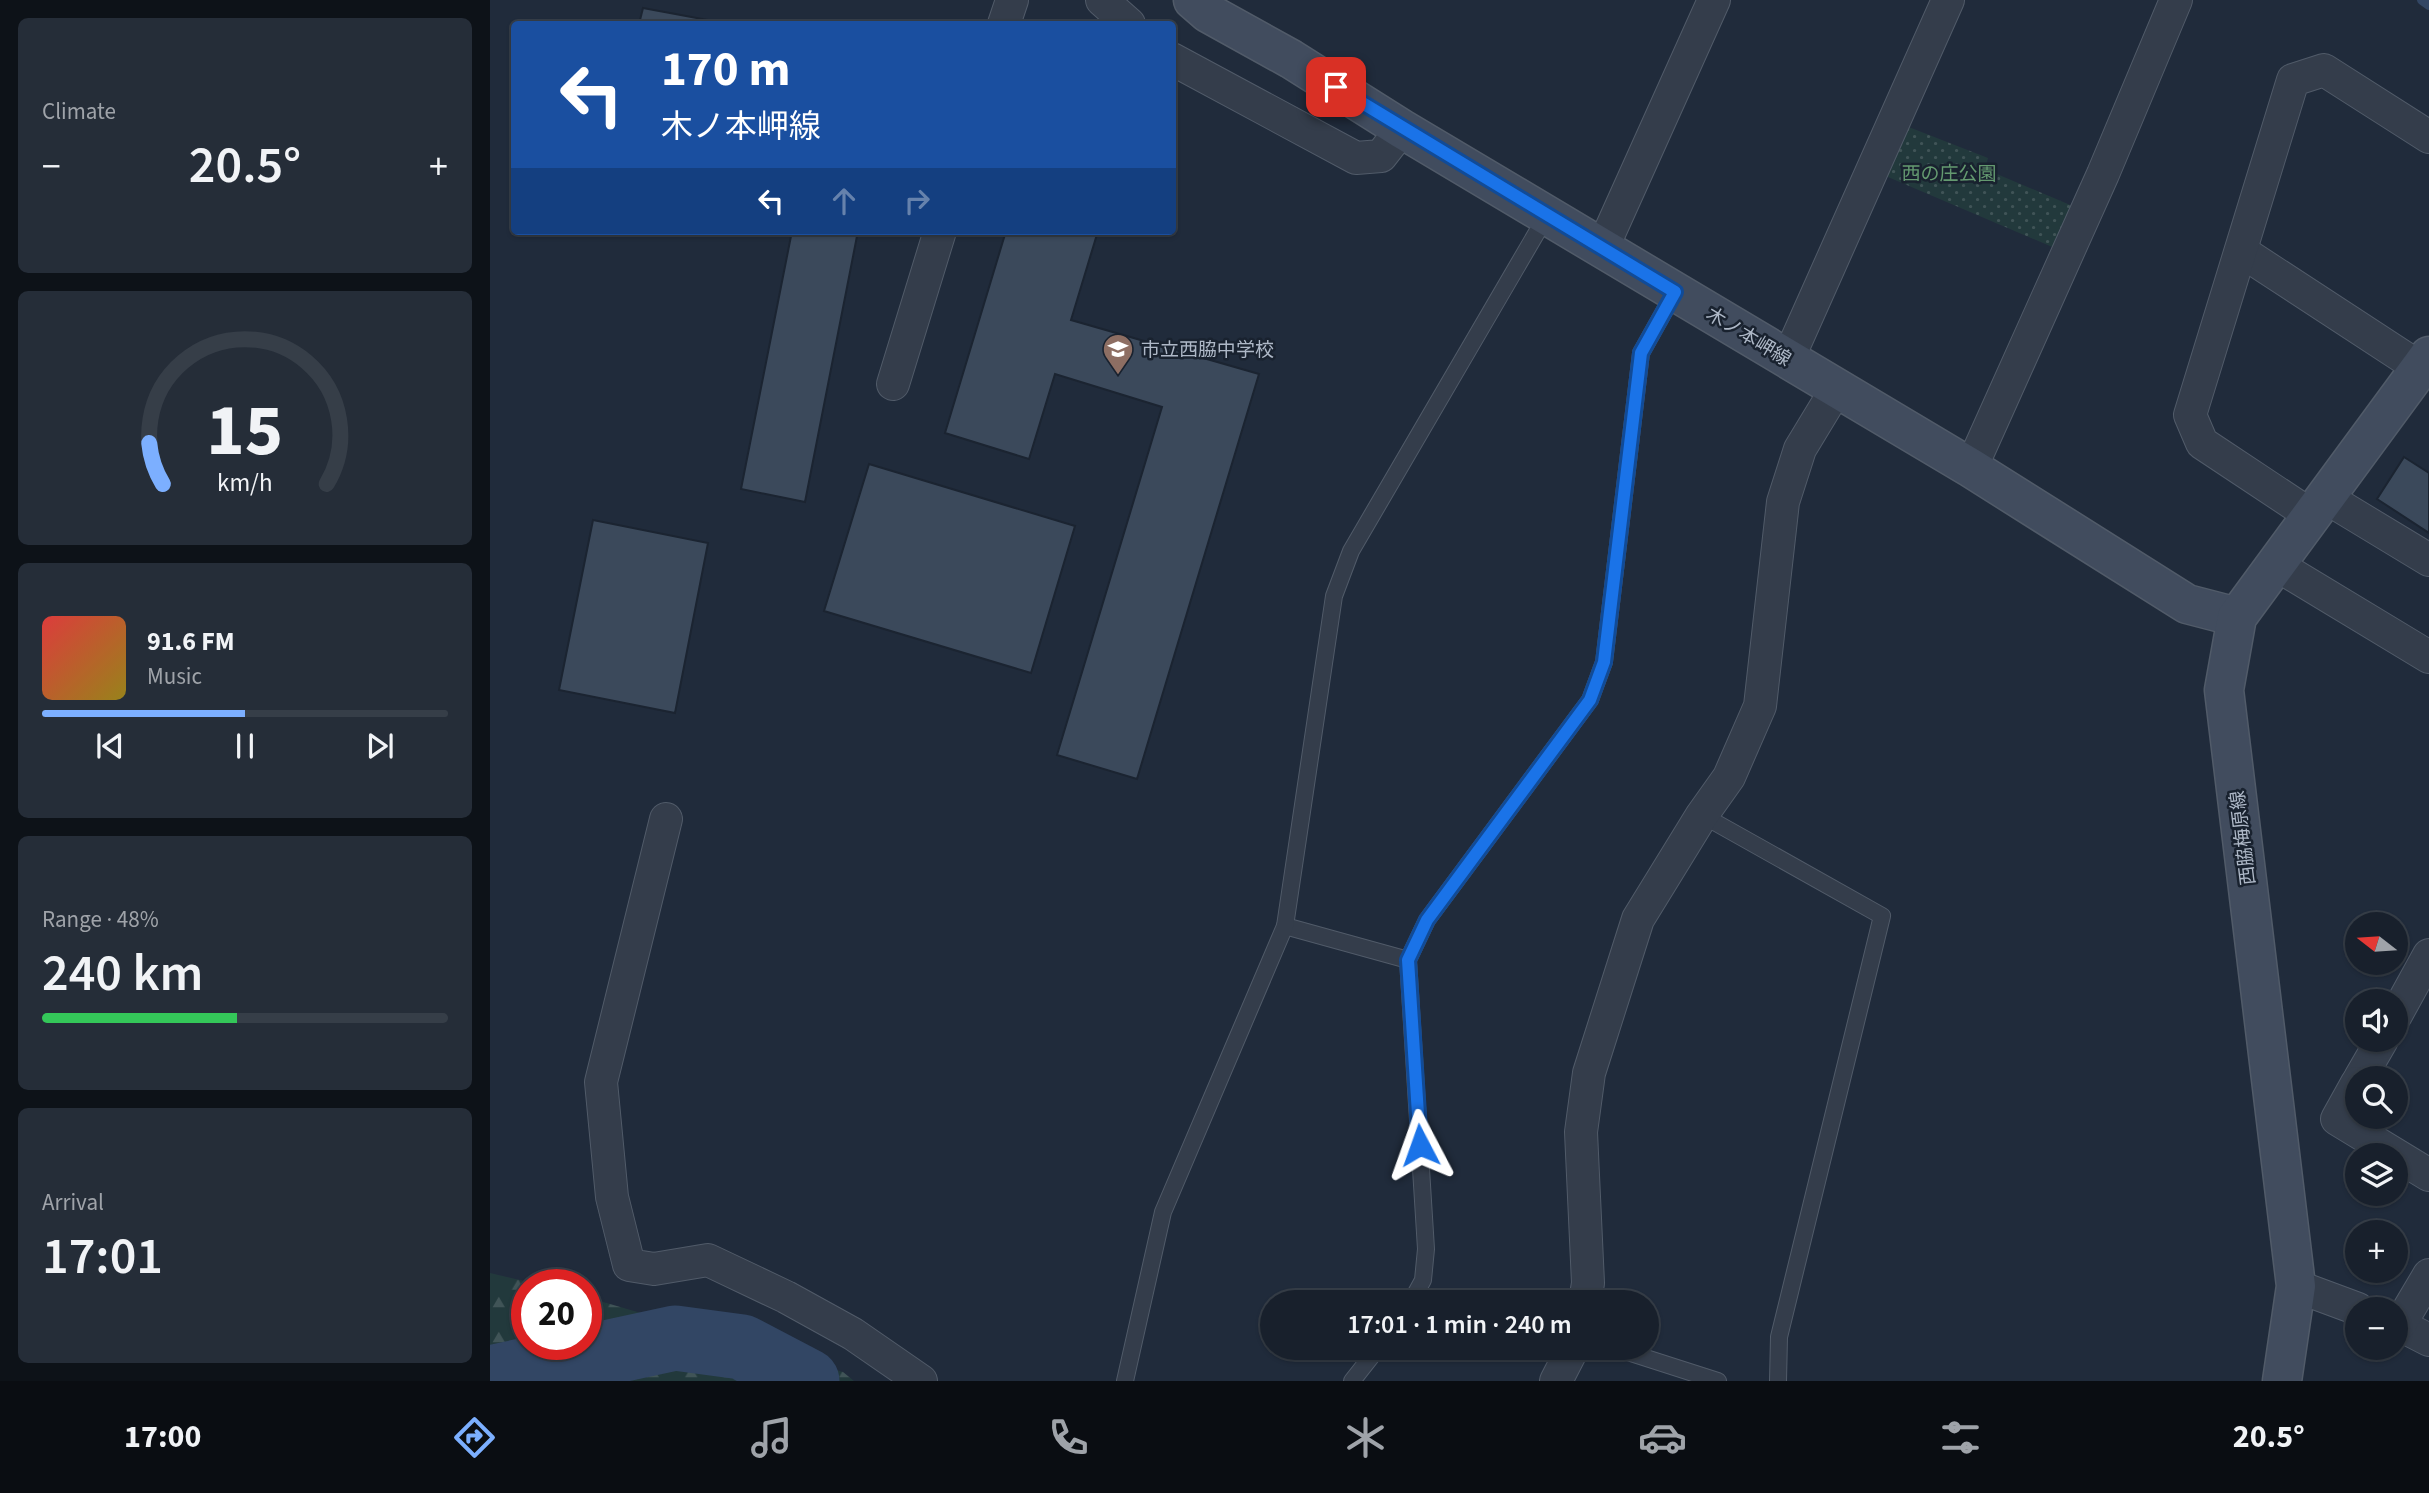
<!DOCTYPE html>
<html lang="en">
<head>
<meta charset="utf-8">
<style>
	body { margin:0; font-family:"Source Sans 3","Noto Sans JP",sans-serif; background:#252d38; color:#f1f3f6; height:100vh; display:flex; flex-direction:column; font-size:26px; white-space:nowrap }
	* { box-sizing:border-box; margin:0 }
	p { font-size:23px; color:#9fa3a9 }
	.icon { flex:none; width:38px; height:38px; fill:none; stroke:currentColor; stroke-width:2; stroke-linecap:round; stroke-linejoin:round }
	.map { position:relative; flex:1; overflow:hidden }
	.side { display:flex; flex-direction:column; gap:18px; padding:18px; background:#0d1218; width:490px }
	.side>* { flex:none }
	.banner { position:absolute; left:21px; top:21px; width:665px; height:214px; border-radius:7px; box-shadow:0 2px 5px #0004,0 0 0 2px #363e48; background:#1a4fa0; color:#fff; overflow:hidden }
	.needle { width:46px; rotate:287deg }
	.fabs { position:absolute; left:1855px; top:912px; display:grid; gap:14px }
	.fabs a { display:grid; place-items:center; width:63px; height:63px; border-radius:50%; background:#18202c; box-shadow:0 2px 5px #0004,0 0 0 2px #363e48; font-size:35px }
	.speed { position:absolute; left:21px; top:1269px; display:flex; gap:14px; font-size:35px; font-weight:700; text-align:center }
	.speed>* { display:grid; place-content:center; width:91px; height:91px; border-radius:50%; background:#18202c; box-shadow:0 2px 5px #0004,0 0 0 2px #363e48; line-height:1 }
	.speed .limit { border:10px solid #d22; background:#fff; color:#111 }
	.pin { position:absolute; display:grid; place-items:center; width:60px; height:60px; color:#fff; margin:-30px; border-radius:14px; box-shadow:0 4px 10px #0006 }
	.me { position:absolute; width:77px; margin:-38px; rotate:356deg; stroke-linejoin:round; filter:drop-shadow(0 0 5px #0008) }
	.turn { display:flex; align-items:center; gap:24px; height:147px; padding:0 35px; font-size:32px }
	.turn .icon { width:91px; height:91px; stroke-width:2.5 }
	.turn b { display:block; font-size:49px; line-height:60px }
	.lanes { display:flex; align-items:center; height:66px; padding:0 35px; background:#0003; justify-content:center; gap:35px; direction:ltr }
	.lanes .off { opacity:.35 }
	.big { font-size:52px; font-weight:600; line-height:1.1 }
	.side .tile { flex:1; display:flex; flex-direction:column; justify-content:center; gap:10px; min-width:0; padding:0 24px; border-radius:10px; background:#252d38 }
	.side .dial { align-items:center; gap:0 }
	.dial svg { height:182px; overflow:visible; fill:none; stroke:#363e48; stroke-width:7; stroke-linecap:round; text-anchor:middle }
	.dial text { fill:#f1f3f6; stroke:none }
	.song { display:flex; align-items:center; gap:21px }
	.cover { width:84px; height:84px; border-radius:10px; background:linear-gradient(135deg,hsl(0 70% 55%),hsl(50 70% 35%)) }
	.played { height:7px; border-radius:4px; background:linear-gradient(90deg,#7cafff 50%,#363e48 50%) }
	.keys { display:flex; justify-content:space-around; direction:ltr }
	.heat { display:flex; justify-content:space-between; align-items:center; font-size:38px; direction:ltr }
	.charge { height:10px; border-radius:5px; background:linear-gradient(90deg,#34c759 48%,#363e48 0) }
	.trip { position:absolute; left:770px; top:1290px; width:399px; height:70px; border-radius:35px; background:#18202c; box-shadow:0 2px 5px #0004,0 0 0 2px #363e48; font-weight:600; line-height:70px; text-align:center }
	.menu { display:flex; height:112px; justify-content:space-around; align-items:center; background:#0a0d12; color:#9fa3a9 }
	.menu .icon { width:49px; height:49px }
	.menu .current { color:#7cafff }
	.menu b { font-size:32px; color:#f1f3f6 }
	main { display:flex; flex:1; min-height:0 }
	.map>svg:first-child { display:block }
	.forest { fill:url(#forest-firs) }
	.park { fill:url(#park-dots) }
	.lines { fill:none; stroke-linecap:round; stroke-linejoin:round }
	.stream { stroke:#324664; stroke-width:10 }
	.river { stroke:#324664; stroke-width:65 }
	.building { fill:#3b495b; stroke:#1b2431; stroke-width:2 }
	.lane-casing { stroke:#515b69; stroke-width:18 }
	.street-casing { stroke:#515b69; stroke-width:34 }
	.secondary-casing { stroke:#515b69; stroke-width:41 }
	.lane { stroke:#343d4b; stroke-width:16 }
	.street { stroke:#343d4b; stroke-width:32 }
	.secondary { stroke:#414c5e; stroke-width:38 }
	.route-casing { stroke:#114b97; stroke-width:18 }
	.route { stroke:#1a73e8; stroke-width:12 }
	.labels { text-anchor:middle; stroke-width:5; stroke-linejoin:round; paint-order:stroke }
	.park-label { font-size:19px; fill:#649a70; stroke:#19222f }
	.street-label { font-size:19px; fill:#aeb8c7; stroke:#19222f }
	.poi-label { font-size:19px; fill:#aeb8c7; stroke:#19222f; text-anchor:start }
</style>
</head>
<body>
<main>
<section class="side">
<div class="tile"><p>Climate</p>
<div class="heat"><a>−</a><b class="big">20.5°</b><a>+</a></div>
</div>
<div class="tile dial"><svg viewBox="0 0 100 80">
<path d="M14 69A42 42 0 1 1 86 69"/>
<path d="M14 69A42 42 0 0 1 8 51" stroke="#7cafff"/>
<text x="50" y="56" font-size="32" font-weight="700">15</text>
<text x="50" y="72" font-size="11">km/h</text>
</svg></div>
<div class="tile">
<div class="song"><i class="cover"></i><div><b>91.6 FM</b><p>Music</p></div></div>
<div class="played"></div>
<div class="keys"><svg class="icon" aria-label="previous" viewBox="0 0 24 24"><path d="M18 5L8 12l10 7zM5 5v14"/></svg><svg class="icon" aria-label="pause" viewBox="0 0 24 24"><path d="M8 5v14M16 5v14"/></svg><svg class="icon" aria-label="next" viewBox="0 0 24 24"><path d="M6 5l10 7-10 7zM19 5v14"/></svg></div>
</div>
<div class="tile"><p>Range · 48%</p><b class="big">240 km</b><div class="charge"></div></div>
<div class="tile"><p>Arrival</p><b class="big">17:01</b></div>
</section>
<div class="map">
<svg width="1939" height="1381" viewBox="0 0 1939 1381">
	<defs>
		<pattern id="forest-firs" width="22" height="20" patternUnits="userSpaceOnUse" patternTransform="scale(1.75)"><rect width="22" height="20" fill="#22393c"/><path d="M5 1l3.5 6h-7zM16 11l3.5 6h-7z" fill="#405457"/></pattern>
		<pattern id="park-dots" width="8" height="8" patternUnits="userSpaceOnUse" patternTransform="scale(1.75)"><rect width="8" height="8" fill="#22393c"/><path d="M2 2h.1M6 6h.1" fill="none" stroke="#405457" stroke-width="1.8" stroke-linecap="round"/></pattern>
	</defs>
	<rect width="100%" height="100%" fill="#202b3b"/>
	<polygon class="forest" points="0,1273 47,1284 37,1284 37,1344 96,1344 96,1297 353,1372 364,1381 0,1381"/>
	<polygon class="park" points="1411,124 1498,158 1495,169 1585,207 1567,249 1391,174"/>
	<g class="lines">
		<polyline class="stream" points="1932,0 1939,5"/>
		<polyline class="river" points="0,1378 185,1338 252,1347 317,1381"/>
	</g>
	<g class="building">
		<polygon points="153,8 239,24 149,24"/>
		<polygon points="302,231 368,231 315,502 251,489"/>
		<polygon points="516,231 608,231 581,320 769,374 647,779 567,755 672,407 565,374 539,459 455,433"/>
		<polygon points="1914,457 1939,473 1939,533 1887,499"/>
		<polygon points="379,464 585,526 541,673 334,611"/>
		<polygon points="103,520 218,543 185,713 69,690"/>
	</g>
	<g class="lines">
		<g class="lane-casing">
			<g id="lane">
				<polyline points="1212,815 1392,916 1289,1337 1288,1381"/>
				<polyline points="795,926 918,960 937,920 1100,700 1114,662 1151,353 1185,292"/>
				<polyline points="918,960 936,1249 933,1280 921,1302"/>
				<polyline points="1125,1348 1228,1381"/>
				<polyline points="635,1381 673,1212 795,926 844,596 861,551 1057,215"/>
				<polyline points="862,1381 888,1348"/>
			</g>
		</g>
		<g class="street-casing">
			<g id="street">
				<polyline points="612,0 639,24"/>
				<polyline points="514,24 522,0"/>
				<polyline points="682,59 866,158 891,156 912,129"/>
				<polyline points="1112,249 1224,0"/>
				<polyline points="1751,251 1930,368"/>
				<polyline points="1298,359 1458,0"/>
				<polyline points="403,384 450,231"/>
				<polyline points="1481,468 1613,174 1686,0"/>
				<polyline points="1835,497 1939,560"/>
				<polyline points="1822,516 1712,443 1700,415 1803,80 1834,70 1939,137"/>
				<polyline points="1785,564 1939,657"/>
				<polyline points="176,819 111,1082 122,1197 139,1265 164,1269 218,1260 296,1297 363,1334 431,1381"/>
				<polyline points="1906,1015 1939,955"/>
				<polyline points="1870,1078 1892,1040"/>
				<polyline points="1867,1083 1847,1119 1939,1175"/>
				<polyline points="1806,1286 1868,1309"/>
				<polyline points="1095,1302 1098,1283 1091,1132 1099,1073 1148,919 1212,815 1239,777 1270,706 1293,502 1310,449 1347,388"/>
				<polyline points="1906,1323 1939,1340"/>
				<polyline points="1910,1324 1939,1275"/>
				<polyline points="1066,1381 1083,1348"/>
			</g>
		</g>
		<g class="secondary-casing">
			<g id="secondary">
				<polyline points="703,0 718,13 801,59 912,129 1481,468 1697,604 1747,617"/>
				<polyline points="1792,1381 1806,1286 1734,690 1747,617 1939,356"/>
			</g>
		</g>
		<use href="#lane" class="lane"/>
		<use href="#street" class="street"/>
		<use href="#secondary" class="secondary"/>
	</g>
	<g class="lines">
		<g class="route-casing">
			<polyline id="route" points="846,87 1185,292 1151,353 1114,662 1100,700 937,920 918,960 930,1145"/>
		</g>
		<use href="#route" class="route"/>
	</g>
	<defs>
		<g id="school-pin" transform="scale(1.575)"><path d="M0 17L-7.5 6A9.5 9.5 0 1 1 7.5 6Z" fill="#8d6e63" stroke="#19222f"/><path d="M0-5L7-2L0 1L-7-2ZM-4 1L0 2.5L4 1V4Q0 6-4 4Z" fill="#fff"/></g>
	</defs>
	<g fill-rule="evenodd">
		<use href="#school-pin" x="628" y="349"/>
	</g>
	<g class="labels">
		<g class="park-label">
			<text x="1459" y="180">西の庄公園</text>
		</g>
		<g class="street-label">
			<text transform="translate(1259 336) rotate(31)" y="7">木ノ本岬線</text>
			<text transform="translate(1752 838) rotate(-97)" y="7">西脇梅原線</text>
		</g>
		<g class="poi-label">
			<text x="651" y="356">市立西脇中学校</text>
		</g>
	</g>
</svg>
<div class="fabs">
<a><svg class="needle" viewBox="-14 -14 28 28"><path d="M0-13l5 13h-10z" fill="#e53935"/><path d="M0 13l5-13h-10z" fill="#9fa3a9"/></svg></a>
<a><svg class="icon" aria-label="sound" viewBox="0 0 24 24"><path d="M4 9h4l5-4v14l-5-4H4zM17 9q2 3 0 6"/></svg></a>
<a><svg class="icon" aria-label="search" viewBox="0 0 24 24"><circle cx="10" cy="10" r="6"/><path d="M15 15l6 6"/></svg></a>
<a><svg class="icon" aria-label="layers" viewBox="0 0 24 24"><path d="M12 4l9 5-9 5-9-5zM3 14l9 5 9-5"/></svg></a>
<a>+</a>
<a>−</a>
</div>
<div class="speed"><div class="limit">20</div></div>
<div class="pin" style="left:846px;top:87px;background:#d93025"><svg class="icon" aria-label="arrive" viewBox="0 0 24 24"><path d="M6 21V4h12l-3 4 3 4H6"/></svg></div>
<svg class="me" style="left:930px;top:1145px" viewBox="-20 -20 40 40"><path d="M0-17L14 15 0 8-14 15z" fill="#1a73e8" stroke="#fff" stroke-width="4"/></svg>
<div class="trip">17:01 · 1 min · 240 m</div>
<div class="banner">
<div class="turn"><svg class="icon" aria-label="left" viewBox="0 0 24 24"><path d="M17 20v-9H6M10 6l-5 5 5 5"/></svg><div><b>170 m</b>木ノ本岬線</div></div>
<div class="lanes"><svg class="icon" aria-label="left" viewBox="0 0 24 24"><path d="M17 20v-9H6M10 6l-5 5 5 5"/></svg><svg class="icon off" aria-label="ahead" viewBox="0 0 24 24"><path d="M12 20V5M6 11l6-6 6 6"/></svg><svg class="icon off" aria-label="right" viewBox="0 0 24 24"><path d="M7 20v-9h11M14 6l5 5-5 5"/></svg></div>
</div>
</div>
</main>
<nav class="menu">
<b>17:00</b>
<svg class="icon current" aria-label="directions" viewBox="0 0 24 24"><path d="M12 3l9 9-9 9-9-9zM9 14v-3h6M13 9l2 2-2 2"/></svg>
<svg class="icon" aria-label="music" viewBox="0 0 24 24"><path d="M9 18V5l10-2v13"/><circle cx="6" cy="18" r="3"/><circle cx="16" cy="16" r="3"/></svg>
<svg class="icon" aria-label="phone" viewBox="0 0 24 24"><path d="M5 4h4l2 5-3 2q2 4 5 5l2-3 5 2v4C11 20 4 13 5 4z"/></svg>
<svg class="icon" aria-label="climate" viewBox="0 0 24 24"><path d="M12 3v18M4 7l16 10M4 17L20 7"/></svg>
<svg class="icon" aria-label="car" viewBox="0 0 24 24"><path d="M5 17H2v-5l4-1 3-4h7l3 4 3 1v5h-3M9 17h6M6 11h13"/><circle cx="7" cy="17" r="2"/><circle cx="17" cy="17" r="2"/></svg>
<svg class="icon" aria-label="filters" viewBox="0 0 24 24"><path d="M4 7h16M4 17h16"/><circle cx="9" cy="7" r="2"/><circle cx="15" cy="17" r="2"/></svg>
<b>20.5°</b>
</nav>
</body>
</html>
